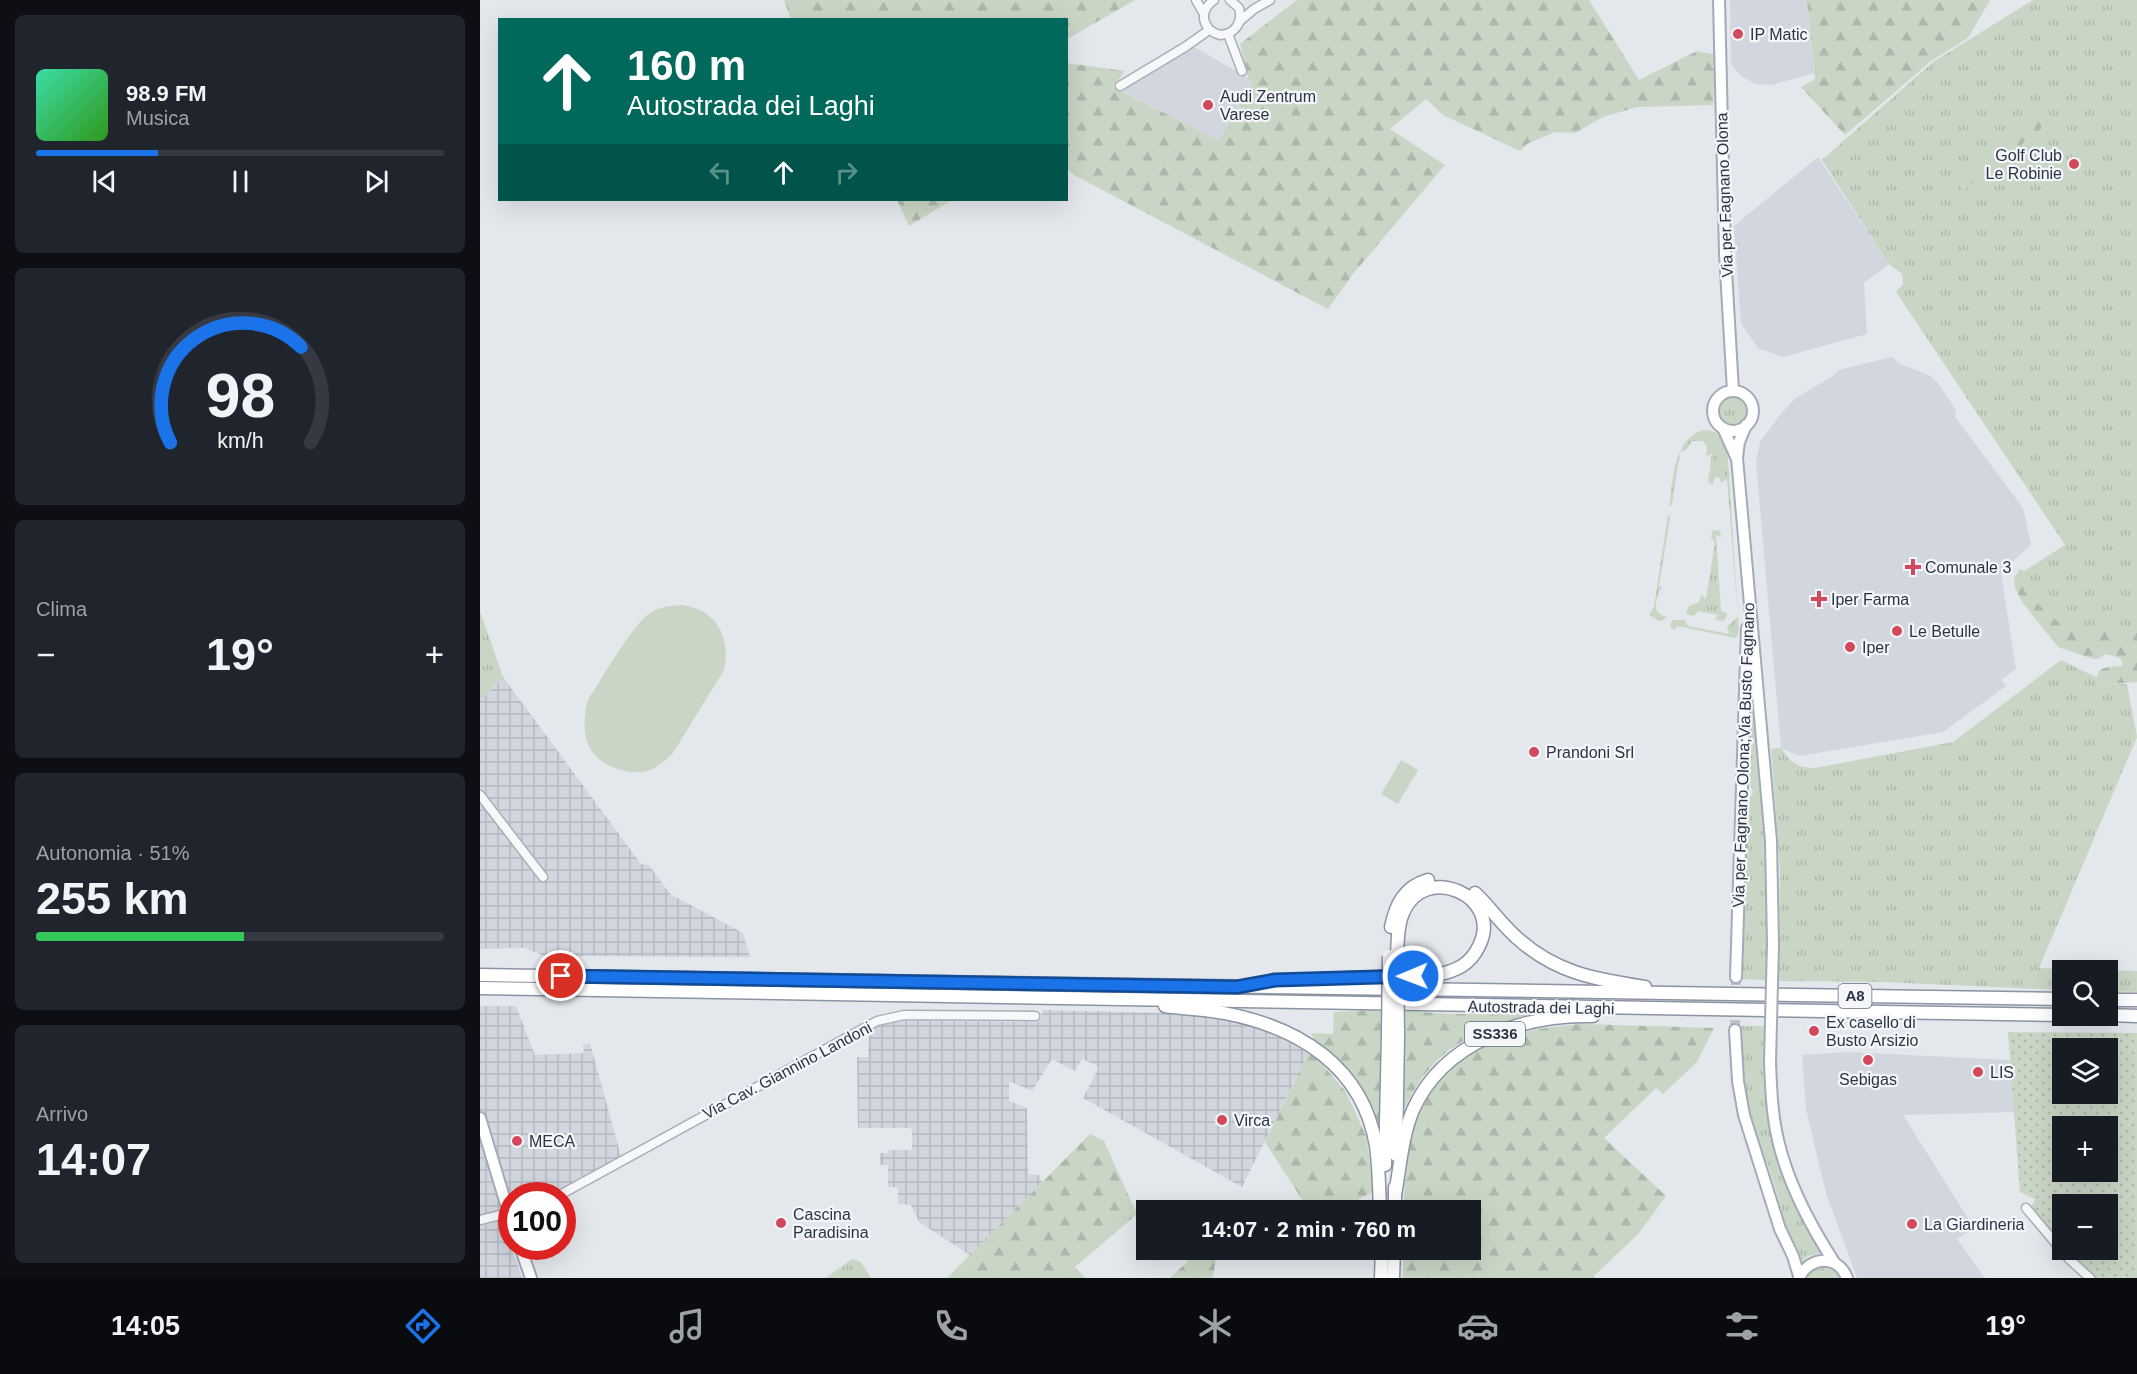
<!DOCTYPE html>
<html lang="it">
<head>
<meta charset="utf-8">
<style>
	body { margin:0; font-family:Arial,sans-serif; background:#20242c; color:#f1f3f6; height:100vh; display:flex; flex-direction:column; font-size:22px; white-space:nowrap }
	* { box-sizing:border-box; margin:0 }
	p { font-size:20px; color:#9ea1a6 }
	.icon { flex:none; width:33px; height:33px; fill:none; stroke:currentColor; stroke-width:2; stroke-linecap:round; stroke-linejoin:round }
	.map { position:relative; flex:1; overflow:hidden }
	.sheet { display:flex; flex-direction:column; gap:15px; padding:15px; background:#0d0f14; width:480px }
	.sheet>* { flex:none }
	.top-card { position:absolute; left:18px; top:18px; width:570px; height:183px; border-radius:0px; box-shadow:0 6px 24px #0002; background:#00695c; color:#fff; overflow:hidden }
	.controls { position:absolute; left:1572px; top:960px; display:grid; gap:12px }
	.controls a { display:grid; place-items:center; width:66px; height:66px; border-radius:0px; background:#171b24; box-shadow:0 6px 24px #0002; font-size:30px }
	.speed { position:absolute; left:18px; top:1182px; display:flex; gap:12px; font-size:30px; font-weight:700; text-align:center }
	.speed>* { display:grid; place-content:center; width:78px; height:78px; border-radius:50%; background:#171b24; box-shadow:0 6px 24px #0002; line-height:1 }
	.speed .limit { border:9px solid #d22; background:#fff; color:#111 }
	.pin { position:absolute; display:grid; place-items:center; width:51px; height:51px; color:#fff; margin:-26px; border:3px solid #fff; border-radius:50%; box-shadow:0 2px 6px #0007 }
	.me { position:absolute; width:66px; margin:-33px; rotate:269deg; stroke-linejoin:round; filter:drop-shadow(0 0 4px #0008) }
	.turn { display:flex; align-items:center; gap:21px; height:126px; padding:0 30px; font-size:27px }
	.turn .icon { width:78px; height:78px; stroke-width:2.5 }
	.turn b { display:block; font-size:42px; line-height:51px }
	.lanes { display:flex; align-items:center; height:57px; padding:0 30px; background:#0003; justify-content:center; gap:30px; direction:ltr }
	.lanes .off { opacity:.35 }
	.big { font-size:45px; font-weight:600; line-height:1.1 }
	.sheet .tile { flex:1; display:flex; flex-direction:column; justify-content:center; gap:9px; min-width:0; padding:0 21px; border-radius:9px; background:#20242c }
	.sheet .dial { align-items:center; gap:0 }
	.dial svg { height:156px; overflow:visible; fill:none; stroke:#363941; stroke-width:7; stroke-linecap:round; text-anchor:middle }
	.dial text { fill:#f1f3f6; stroke:none }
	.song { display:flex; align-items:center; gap:18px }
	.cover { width:72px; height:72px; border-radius:9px; background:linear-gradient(135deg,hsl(160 70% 55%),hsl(110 70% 35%)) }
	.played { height:6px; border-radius:3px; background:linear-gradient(90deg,#1a73e8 30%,#363941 30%) }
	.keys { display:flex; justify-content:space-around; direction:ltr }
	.heat { display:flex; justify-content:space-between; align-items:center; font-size:33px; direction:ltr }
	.charge { height:9px; border-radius:4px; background:linear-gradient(90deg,#34c759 51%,#363941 0) }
	.trip { position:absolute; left:656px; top:1200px; width:345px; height:60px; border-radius:0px; background:#171b24; box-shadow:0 6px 24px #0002; font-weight:600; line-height:60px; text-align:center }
	.menu { display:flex; height:96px; justify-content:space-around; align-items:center; background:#090b0e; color:#9ea1a6 }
	.menu .icon { width:42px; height:42px }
	.menu .on { color:#1a73e8 }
	.menu b { font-size:27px; color:#f1f3f6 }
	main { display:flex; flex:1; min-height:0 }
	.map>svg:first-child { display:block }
	.built { fill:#d2d6de }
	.industrial { fill:url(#industrial-grid) }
	.grass { fill:url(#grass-tufts) }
	.forest { fill:url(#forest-firs) }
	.garden { fill:url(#garden-dots); fill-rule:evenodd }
	.pitch { fill:#c9d6c5 }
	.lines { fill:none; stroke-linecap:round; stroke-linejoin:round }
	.major-tunnel { stroke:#bfc3cb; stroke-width:10; stroke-dasharray:10 5; stroke-linecap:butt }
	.minor-casing { stroke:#a9aeb7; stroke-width:11 }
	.major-casing { stroke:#a3abb8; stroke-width:14 }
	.highway-casing { stroke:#8b94a3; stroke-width:15 }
	.minor { stroke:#f7f8fa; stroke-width:8 }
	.major { stroke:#fff; stroke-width:10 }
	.highway { stroke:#fff; stroke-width:12 }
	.major-bridge-casing { stroke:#a3abb8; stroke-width:14; stroke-linecap:butt }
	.highway-bridge-casing { stroke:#8b94a3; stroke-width:15; stroke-linecap:butt }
	.major-bridge { stroke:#fff; stroke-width:10 }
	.highway-bridge { stroke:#fff; stroke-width:12 }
	.route-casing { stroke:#114b97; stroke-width:15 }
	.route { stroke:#1a73e8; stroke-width:10 }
	.poi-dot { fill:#d1495b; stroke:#f4f6f9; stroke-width:2 }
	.labels { text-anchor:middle; stroke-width:4.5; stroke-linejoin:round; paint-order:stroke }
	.shield { fill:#f4f6f9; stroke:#676e7b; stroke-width:1.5 }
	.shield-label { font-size:15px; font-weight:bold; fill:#2b3445 }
	.poi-label { font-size:16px; fill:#2b3445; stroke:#f4f6f9; text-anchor:start }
	.street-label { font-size:16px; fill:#2b3445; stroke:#f4f6f9 }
</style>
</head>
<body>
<main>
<section class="sheet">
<div class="tile">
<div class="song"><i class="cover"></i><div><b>98.9 FM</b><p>Musica</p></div></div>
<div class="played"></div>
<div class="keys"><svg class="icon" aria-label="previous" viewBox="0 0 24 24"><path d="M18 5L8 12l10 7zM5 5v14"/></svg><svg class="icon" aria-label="pause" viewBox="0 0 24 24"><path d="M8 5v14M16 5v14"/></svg><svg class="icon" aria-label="next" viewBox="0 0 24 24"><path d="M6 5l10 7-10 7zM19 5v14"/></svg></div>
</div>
<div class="tile dial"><svg viewBox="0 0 100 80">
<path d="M14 69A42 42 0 1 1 86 69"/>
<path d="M14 69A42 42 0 0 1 81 20" stroke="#1a73e8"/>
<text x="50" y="56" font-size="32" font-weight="700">98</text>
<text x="50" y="72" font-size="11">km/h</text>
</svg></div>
<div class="tile"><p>Clima</p>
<div class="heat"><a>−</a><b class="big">19°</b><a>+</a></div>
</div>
<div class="tile"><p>Autonomia · 51%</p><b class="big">255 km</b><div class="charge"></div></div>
<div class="tile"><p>Arrivo</p><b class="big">14:07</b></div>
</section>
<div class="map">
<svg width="1657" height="1278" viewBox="0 0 1657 1278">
	<defs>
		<pattern id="industrial-grid" width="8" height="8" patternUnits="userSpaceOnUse" patternTransform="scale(1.5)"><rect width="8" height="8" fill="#d2d6de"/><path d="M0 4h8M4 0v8" fill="none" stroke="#b4b8c0"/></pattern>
		<pattern id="grass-tufts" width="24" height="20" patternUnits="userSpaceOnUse" patternTransform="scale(1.5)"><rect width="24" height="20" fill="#c9d6c5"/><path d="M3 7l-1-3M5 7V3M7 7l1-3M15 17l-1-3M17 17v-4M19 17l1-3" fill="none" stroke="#adb8ab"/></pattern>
		<pattern id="forest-firs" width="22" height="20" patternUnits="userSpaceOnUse" patternTransform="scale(1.5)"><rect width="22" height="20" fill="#c9d6c5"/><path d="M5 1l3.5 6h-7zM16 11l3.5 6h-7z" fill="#adb8ab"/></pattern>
		<pattern id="garden-dots" width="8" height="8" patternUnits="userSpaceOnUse" patternTransform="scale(1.5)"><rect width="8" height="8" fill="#c9d6c5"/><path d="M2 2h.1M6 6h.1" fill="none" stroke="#adb8ab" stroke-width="1.8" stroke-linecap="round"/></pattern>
	</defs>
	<rect width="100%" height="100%" fill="#e4e7ec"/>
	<g class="built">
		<polygon points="1250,0 1327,0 1334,73 1292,85 1276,84 1261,76 1251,65"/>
		<polygon points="709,44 768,78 772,82 739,141 638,89"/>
		<polygon points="1338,157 1409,264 1384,283 1387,334 1303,357 1278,348 1261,324 1254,226"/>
		<polygon points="1412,357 1420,364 1449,375 1458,383 1476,410 1475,417 1543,508 1551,545 1525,568 1521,573 1536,669 1521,680 1526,686 1463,732 1319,756 1301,748 1276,462 1280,442 1299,416 1316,398 1353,376 1359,370"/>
		<polygon points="1369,1052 1530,1060 1534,1112 1423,1115 1494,1228 1477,1239 1505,1278 1377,1278 1346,1193 1326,1109 1322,1055"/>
	</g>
	<g class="industrial">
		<polygon points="23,677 161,864 169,865 190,894 263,933 270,957 65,956 44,948 0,949 0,700"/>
		<polygon points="0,1006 36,1006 55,1055 104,1053 103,1045 110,1043 141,1156 73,1195 32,1196 31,1220 23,1225 42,1278 0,1278"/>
		<polygon points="563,1010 694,1013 736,1016 775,1024 830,1050 762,1187 603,1098 618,1069 616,1065 602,1059 595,1071 572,1059 552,1091 529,1081 529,1101 547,1108 548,1174 559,1175 562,1182 490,1255 439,1222 431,1205 418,1204 418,1187 408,1187 408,1165 400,1165 400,1153 408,1153 408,1150 432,1150 432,1130 430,1128 378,1128 377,1057 388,1057 389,1030 410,1021 558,1022"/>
	</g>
	<g class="grass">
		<polygon points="1553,0 1657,0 1657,638 1629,642 1578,623 1551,602 1541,573 1585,545 1416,292 1423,284 1422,274 1409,264 1342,160 1453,62"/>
		<circle cx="1253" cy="410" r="14"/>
		<path d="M1223,430C1234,430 1241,434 1247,443L1259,632L1256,638L1197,626L1194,630L1190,626L1193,620H1205L1208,626L1249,634L1247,627L1258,616L1247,479L1241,483L1240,478L1236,477L1234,479L1233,485L1228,482L1232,454L1226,456L1227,447L1223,441H1212L1206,450L1200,452L1192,505L1189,506C1194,479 1192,441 1223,430Z"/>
		<path d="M1188,514L1190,518L1179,587H1182L1181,590H1179C1177,603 1171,610 1184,616H1187L1183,620L1179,621L1169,615L1174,607Z"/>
		<polygon points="1233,530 1240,531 1241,537 1236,535 1241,611 1247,614 1246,618 1243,621 1235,620 1238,615 1218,611 1214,616 1206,614 1209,606 1219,602 1221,595 1226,599 1235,542 1231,538"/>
		<polygon points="0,611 23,677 0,700"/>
		<path d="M1581,660L1630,684H1647L1657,737L1559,968L1657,971V992L1628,991V970H1582V990L1402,982L1299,981L1300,869L1291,749L1301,748C1312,764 1316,767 1335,768L1473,742Z"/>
		<polygon points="1271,669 1288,848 1286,980 1260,979 1264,810 1273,792 1266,770 1270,672"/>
		<polygon points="1260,1026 1285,1026 1285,1073 1290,1125 1321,1216 1341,1253 1328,1256 1322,1261 1303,1224 1298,1197 1288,1165 1277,1143 1272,1129 1274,1126 1271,1124 1261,1077 1264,1073 1261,1071"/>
		<polygon points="372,1259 381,1262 391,1278 346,1278"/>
		<polygon points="1344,1265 1354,1269 1362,1278 1325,1278 1333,1268"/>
	</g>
	<g class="forest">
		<polygon points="304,0 655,0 587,39 586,20 311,19"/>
		<polygon points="817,0 1109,0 1159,80 1217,51 1233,54 1235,66 1233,105 1157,107 1123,117 1095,133 1075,132 1047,144 1040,151 963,115 946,99 910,129 965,165 873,274 848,309 594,175 587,169 587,63 645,71 633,87 739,141 772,83 768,78 760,44"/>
		<polygon points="1327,0 1510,0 1488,38 1451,61 1365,135 1321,87 1335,79"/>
		<path d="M1558,114L1562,118L1561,129L1487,188L1485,195L1493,205L1490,208L1479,196L1483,177C1500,165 1525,151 1531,130L1545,126Z"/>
		<polygon points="417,200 472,200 429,226"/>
		<path d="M1540,569L1543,570C1546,579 1549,592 1555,600C1581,635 1618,635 1657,629V682L1630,684L1617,678C1619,663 1633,669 1643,665L1640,658L1626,654L1618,659H1613L1578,647L1542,602L1535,588L1534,578Z"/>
		<path d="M901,1010L902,1143C894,1117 888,1097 869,1076C856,1062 838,1051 831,1033L853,1034L854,1012Z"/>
		<path d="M924,1011L973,1014H1048C1014,1026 975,1039 951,1067C938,1081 930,1097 922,1114Z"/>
		<path d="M1100,1024L1234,1028L1217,1062L1183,1094L1176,1088L1124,1138L1186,1196L1159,1233L1114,1276L1115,1278H923V1250H990V1210H924C924,1197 924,1183 925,1169C927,1151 932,1133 939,1116C967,1044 1030,1030 1100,1024Z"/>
		<polygon points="830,1050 866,1092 886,1136 894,1191 872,1203 866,1210 829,1210 785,1142"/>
		<polygon points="610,1134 624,1141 657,1214 595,1267 605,1278 467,1278"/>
		<polygon points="720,1250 737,1250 733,1278 690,1278"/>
	</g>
	<path class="garden" d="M1528,1032L1657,1033V1278H1616L1586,1250H1628V1204H1582V1246L1551,1208L1555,1199L1540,1192ZM1582,1048H1628V1094H1582ZM1582,1126H1628V1172H1582Z"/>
	<g class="pitch">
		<path d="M202,605C237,610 251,637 244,670L193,753C186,760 179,766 170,770C162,773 150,773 142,770C106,761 99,734 108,700C121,680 153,624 170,613C180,606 191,606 202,605Z"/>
		<polygon points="921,760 938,770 918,804 901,794"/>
	</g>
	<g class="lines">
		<polyline class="major-tunnel" points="1255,1030 1256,977"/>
		<g class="minor-casing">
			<g id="minor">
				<polyline points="716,0 724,14"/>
				<path d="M734,0C718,11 722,30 740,35C755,34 763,23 759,8L750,0"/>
				<polyline points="760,21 774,9 790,0"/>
				<polyline points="748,34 762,71"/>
				<polyline points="640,86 705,47 729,30"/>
				<polyline points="0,795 63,877"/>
				<polyline points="78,1196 397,1021 424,1015 555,1016"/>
				<polyline points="1546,1208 1589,1259 1610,1278"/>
				<polyline points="0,1220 28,1213"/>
			</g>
		</g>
		<g class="major-casing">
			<g id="major">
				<polyline points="1239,0 1245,253 1253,391"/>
				<circle cx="1253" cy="411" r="20"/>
				<polyline points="1266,425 1259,442 1257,458 1291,841 1293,944"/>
				<polyline points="1243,428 1256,457"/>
				<polyline points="1256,977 1267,628"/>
				<polyline points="1255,1030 1258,1081 1264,1115 1300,1229 1313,1256 1319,1276"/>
				<path d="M1290,1062C1291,1088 1292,1115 1298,1140C1308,1184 1330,1225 1354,1262"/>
				<polyline points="0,1118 32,1224"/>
				<polyline points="40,1246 51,1278"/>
				<path d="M1319,1278C1329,1256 1358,1254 1367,1278"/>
			</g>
		</g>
		<g class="highway-casing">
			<g id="highway">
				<path d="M995,893C1010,907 1021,924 1036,937C1075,973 1114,979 1165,987"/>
				<path d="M911,927C916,904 924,887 948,880"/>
				<polyline points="0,975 1582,999"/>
				<path d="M790,981L956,975C976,971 990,965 999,946C1024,896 944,861 923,913C917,926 918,941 917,954"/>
				<polyline points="0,988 1582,1015"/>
				<polyline points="1628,1000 1657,1000"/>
				<path d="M685,1006C705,1009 725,1009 744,1013C818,1027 883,1066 896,1146C899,1167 899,1189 900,1210"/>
				<polyline points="1628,1015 1657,1016"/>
				<polyline points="916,1155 918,1036"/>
				<polyline points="905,1165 908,1035"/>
				<path d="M915,1195C920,1167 922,1136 933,1110C963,1042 1044,1014 1113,1016"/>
				<polyline points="915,1210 915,1187"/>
				<polyline points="901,1278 902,1250"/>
				<polyline points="913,1278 914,1250"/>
			</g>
		</g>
		<use href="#minor" class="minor"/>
		<use href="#major" class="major"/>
		<use href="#highway" class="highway"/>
		<g class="major-bridge-casing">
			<polyline id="major-bridge" points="1290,1062 1293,944"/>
		</g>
		<g class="highway-bridge-casing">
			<g id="highway-bridge">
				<polyline points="917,954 918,1036"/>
				<polyline points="908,1035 909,956"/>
			</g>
		</g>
		<use href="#major-bridge" class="major-bridge"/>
		<use href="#highway-bridge" class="highway-bridge"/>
	</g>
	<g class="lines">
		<g class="route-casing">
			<polyline id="route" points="81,976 757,987 795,980 933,976"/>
		</g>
		<use href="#route" class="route"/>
	</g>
	<g class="poi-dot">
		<circle cx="1258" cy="34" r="6"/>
		<circle cx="728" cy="105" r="6"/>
		<circle cx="1594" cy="164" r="6"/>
		<path d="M1430 558h6v6h6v6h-6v6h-6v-6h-6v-6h6z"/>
		<path d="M1336 590h6v6h6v6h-6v6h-6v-6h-6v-6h6z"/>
		<circle cx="1417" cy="631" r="6"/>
		<circle cx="1370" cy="647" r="6"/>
		<circle cx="1054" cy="752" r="6"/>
		<circle cx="1334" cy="1031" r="6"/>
		<circle cx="1388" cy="1060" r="6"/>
		<circle cx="1498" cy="1072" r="6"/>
		<circle cx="742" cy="1120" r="6"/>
		<circle cx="37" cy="1141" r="6"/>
		<circle cx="301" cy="1223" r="6"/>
		<circle cx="1432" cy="1224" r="6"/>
	</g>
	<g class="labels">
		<g class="shield">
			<rect x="1358.5" y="984" width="33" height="24" rx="4.5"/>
			<rect x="985" y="1022" width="60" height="24" rx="4.5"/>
		</g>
		<g class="shield-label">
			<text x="1375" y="1001">A8</text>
			<text x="1015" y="1039">SS336</text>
		</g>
		<g class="poi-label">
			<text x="1270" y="40">IP Matic</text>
			<text x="740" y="102">Audi Zentrum<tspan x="740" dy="18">Varese</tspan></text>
			<text x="1582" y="161" text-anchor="end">Golf Club<tspan x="1582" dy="18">Le Robinie</tspan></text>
			<text x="1445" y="573">Comunale 3</text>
			<text x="1351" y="605">Iper Farma</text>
			<text x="1429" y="637">Le Betulle</text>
			<text x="1382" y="653">Iper</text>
			<text x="1066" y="758">Prandoni Srl</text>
			<text x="1346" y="1028">Ex casello di<tspan x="1346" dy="18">Busto Arsizio</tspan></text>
			<text x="1510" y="1078">LIS</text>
			<text x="1388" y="1085" text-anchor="middle">Sebigas</text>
			<text x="754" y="1126">Virca</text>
			<text x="49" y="1147">MECA</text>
			<text x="313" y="1220">Cascina<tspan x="313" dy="18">Paradisina</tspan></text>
			<text x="1444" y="1230">La Giardineria</text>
		</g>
		<g class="street-label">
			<text transform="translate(1244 195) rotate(-92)" y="6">Via per Fagnano Olona</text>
			<text transform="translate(1263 755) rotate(-88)" y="6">Via per Fagnano Olona;Via Busto Fagnano</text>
			<text transform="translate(1061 1007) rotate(1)" y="6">Autostrada dei Laghi</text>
			<text transform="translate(307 1070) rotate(-28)" y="6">Via Cav. Giannino Landoni</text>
		</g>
	</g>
</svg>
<div class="controls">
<a><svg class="icon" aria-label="search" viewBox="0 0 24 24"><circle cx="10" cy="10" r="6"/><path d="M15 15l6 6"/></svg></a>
<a><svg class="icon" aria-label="layers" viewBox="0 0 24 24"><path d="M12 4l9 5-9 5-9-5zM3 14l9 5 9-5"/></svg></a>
<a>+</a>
<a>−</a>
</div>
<div class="speed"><div class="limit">100</div></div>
<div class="pin" style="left:81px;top:976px;background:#d93025"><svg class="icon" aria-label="arrive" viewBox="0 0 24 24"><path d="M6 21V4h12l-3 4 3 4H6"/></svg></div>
<svg class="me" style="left:933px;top:976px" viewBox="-20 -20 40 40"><circle r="17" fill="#1a73e8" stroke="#fff" stroke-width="3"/><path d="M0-11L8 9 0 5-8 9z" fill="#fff"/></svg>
<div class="trip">14:07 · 2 min · 760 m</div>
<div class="top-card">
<div class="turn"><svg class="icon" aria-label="ahead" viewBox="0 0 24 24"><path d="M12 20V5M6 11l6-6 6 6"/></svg><div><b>160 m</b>Autostrada dei Laghi</div></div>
<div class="lanes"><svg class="icon off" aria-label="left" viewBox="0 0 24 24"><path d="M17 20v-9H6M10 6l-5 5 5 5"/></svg><svg class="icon" aria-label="ahead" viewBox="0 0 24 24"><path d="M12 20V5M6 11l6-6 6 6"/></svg><svg class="icon off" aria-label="right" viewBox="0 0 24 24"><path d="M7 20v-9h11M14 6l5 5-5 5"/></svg></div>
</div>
</div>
</main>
<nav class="menu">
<b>14:05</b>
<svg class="icon on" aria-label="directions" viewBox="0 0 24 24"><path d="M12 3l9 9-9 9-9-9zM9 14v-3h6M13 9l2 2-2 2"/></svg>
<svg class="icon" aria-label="music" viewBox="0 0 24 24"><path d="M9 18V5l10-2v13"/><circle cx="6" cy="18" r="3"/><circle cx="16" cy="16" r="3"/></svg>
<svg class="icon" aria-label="phone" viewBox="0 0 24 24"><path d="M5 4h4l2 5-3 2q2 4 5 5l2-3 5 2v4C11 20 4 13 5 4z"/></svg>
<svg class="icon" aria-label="climate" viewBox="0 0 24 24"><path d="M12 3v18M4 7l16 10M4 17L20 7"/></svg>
<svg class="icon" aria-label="car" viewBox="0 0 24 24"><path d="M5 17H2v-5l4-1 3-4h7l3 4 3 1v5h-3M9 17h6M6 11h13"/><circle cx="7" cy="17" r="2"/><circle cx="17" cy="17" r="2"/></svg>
<svg class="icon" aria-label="filters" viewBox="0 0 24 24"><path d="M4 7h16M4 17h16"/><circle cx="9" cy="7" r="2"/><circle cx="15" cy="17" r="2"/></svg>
<b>19°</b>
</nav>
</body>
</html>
